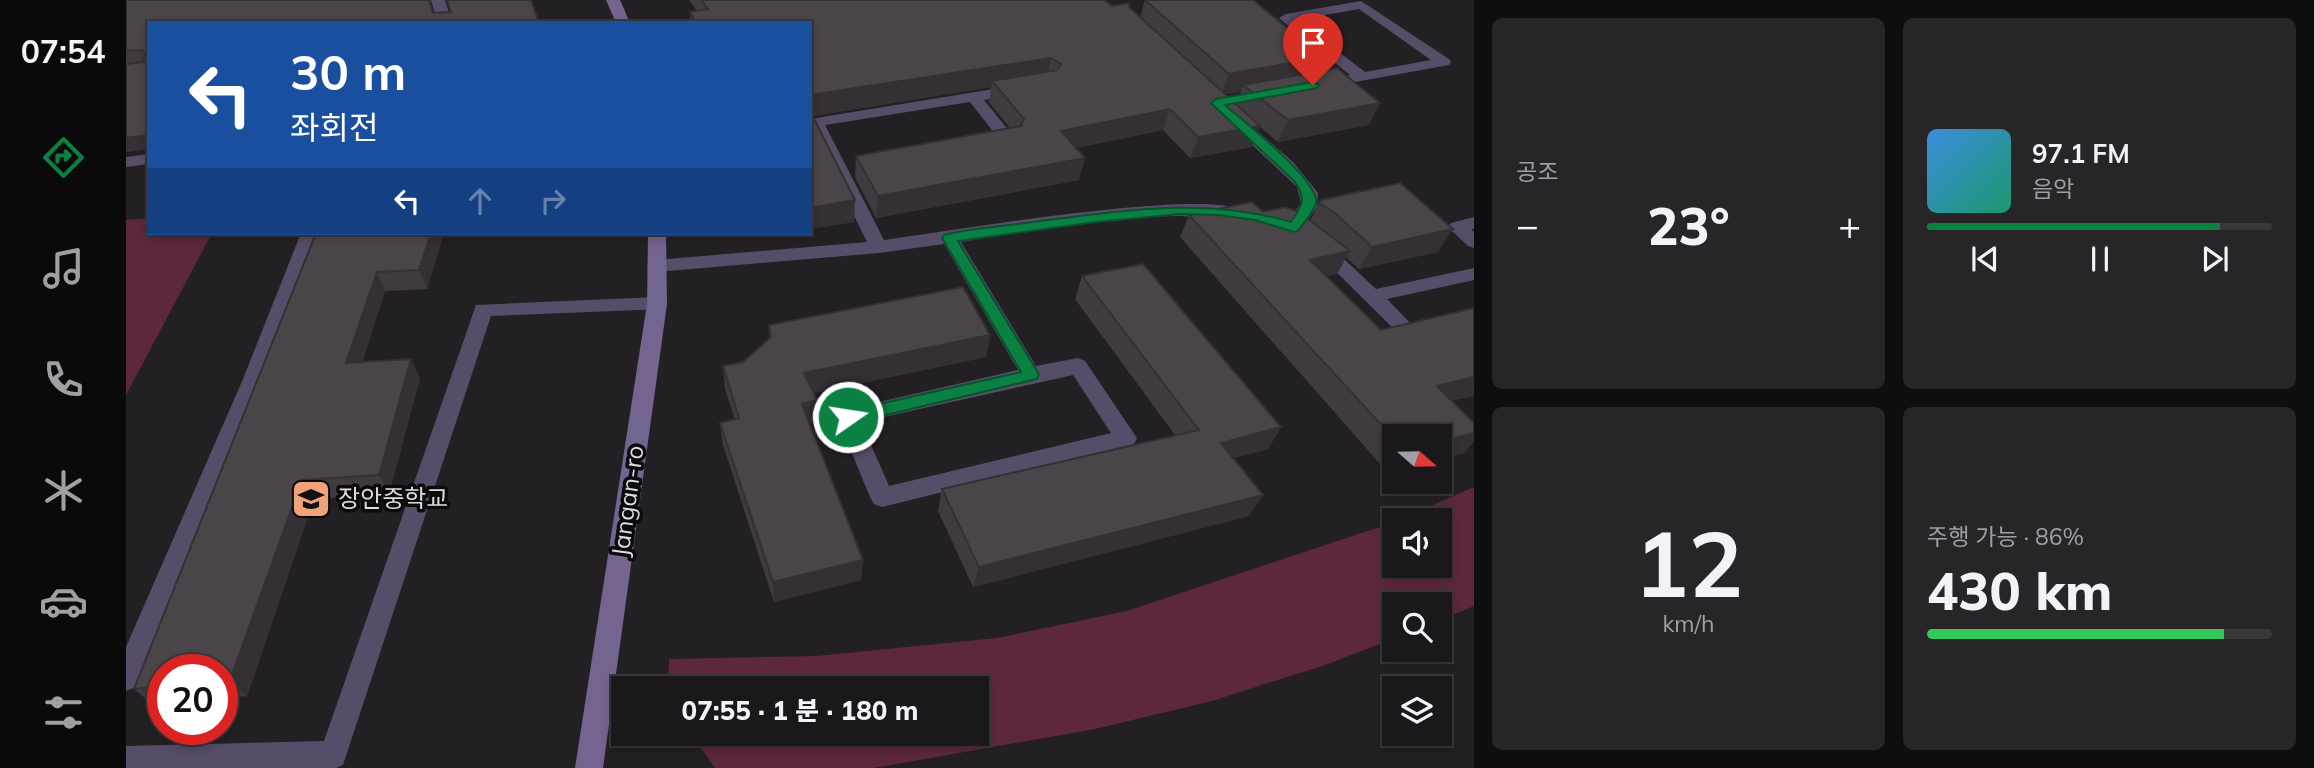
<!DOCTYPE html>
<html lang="ko">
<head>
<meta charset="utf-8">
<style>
	body { margin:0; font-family:Mulish,"Noto Sans KR",sans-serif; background:#272528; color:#f1f3f6; height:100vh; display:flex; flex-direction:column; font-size:26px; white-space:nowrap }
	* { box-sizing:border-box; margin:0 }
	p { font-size:23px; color:#9fa0a3 }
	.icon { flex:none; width:38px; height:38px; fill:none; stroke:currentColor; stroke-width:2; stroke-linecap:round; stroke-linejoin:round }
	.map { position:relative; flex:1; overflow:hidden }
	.drawer { display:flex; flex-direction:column; gap:18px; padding:18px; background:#0e0d0f; width:840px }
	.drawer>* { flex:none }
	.top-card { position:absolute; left:21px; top:21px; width:665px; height:214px; border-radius:0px; box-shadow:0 4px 10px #0003,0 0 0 2px #38373a; background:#1a4fa0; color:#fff; overflow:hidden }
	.needle { width:46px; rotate:110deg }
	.fabs { position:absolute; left:1256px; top:424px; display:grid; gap:14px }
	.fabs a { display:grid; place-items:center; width:70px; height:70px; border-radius:0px; background:#1a181b; box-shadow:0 4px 10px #0003,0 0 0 2px #38373a; font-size:35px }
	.speed { position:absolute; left:21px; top:654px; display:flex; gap:14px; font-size:35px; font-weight:700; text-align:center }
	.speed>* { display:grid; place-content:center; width:91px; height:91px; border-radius:50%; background:#1a181b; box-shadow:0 4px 10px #0003,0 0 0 2px #38373a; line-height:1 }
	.speed .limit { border:10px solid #d22; background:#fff; color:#111 }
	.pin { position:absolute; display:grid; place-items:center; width:60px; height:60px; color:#fff; margin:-72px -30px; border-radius:50% 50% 50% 0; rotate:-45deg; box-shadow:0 0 7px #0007 }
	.pin .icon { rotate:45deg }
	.me { position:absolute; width:77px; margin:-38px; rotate:77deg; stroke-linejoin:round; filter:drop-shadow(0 0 5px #0008) }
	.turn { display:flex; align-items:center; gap:24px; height:147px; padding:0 28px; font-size:32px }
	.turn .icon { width:91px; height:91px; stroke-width:2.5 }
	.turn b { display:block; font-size:49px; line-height:60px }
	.lanes { display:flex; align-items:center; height:66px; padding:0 28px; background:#0003; justify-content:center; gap:35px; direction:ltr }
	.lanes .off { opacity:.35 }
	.big { font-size:52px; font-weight:800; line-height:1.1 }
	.drawer .tile { flex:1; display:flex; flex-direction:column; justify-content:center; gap:10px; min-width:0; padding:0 24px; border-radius:10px; background:#272528 }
	.drawer .dial { align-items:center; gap:0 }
	.dial b { font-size:91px; line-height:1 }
	.song { display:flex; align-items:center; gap:21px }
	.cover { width:84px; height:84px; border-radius:10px; background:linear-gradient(135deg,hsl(210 70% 55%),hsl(160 70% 35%)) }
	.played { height:7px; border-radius:4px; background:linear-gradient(90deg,#0b8043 85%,#38373a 85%) }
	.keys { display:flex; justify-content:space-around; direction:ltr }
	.heat { display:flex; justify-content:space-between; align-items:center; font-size:38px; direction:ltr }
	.charge { height:10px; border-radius:5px; background:linear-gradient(90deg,#34c759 86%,#38373a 0) }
	.drawer .tiles { flex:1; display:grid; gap:18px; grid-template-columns:repeat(2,1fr) }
	.trip { position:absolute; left:485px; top:676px; width:378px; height:70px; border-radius:0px; background:#1a181b; box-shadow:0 4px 10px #0003,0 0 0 2px #38373a; font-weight:800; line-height:70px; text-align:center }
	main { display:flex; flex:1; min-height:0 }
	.menu { display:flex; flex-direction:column; width:126px; justify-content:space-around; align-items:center; background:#0a0a0b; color:#9fa0a3 }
	.menu .icon { width:49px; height:49px }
	.menu .on { color:#0b8043 }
	.menu b { font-size:32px; color:#f1f3f6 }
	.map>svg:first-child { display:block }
	.green { fill:#5d273f }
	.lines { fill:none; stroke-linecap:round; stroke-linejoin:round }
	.lane { fill:#564d68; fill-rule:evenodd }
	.street { fill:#564d68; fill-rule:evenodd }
	.secondary { fill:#736490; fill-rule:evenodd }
	.wall { fill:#403b3f; fill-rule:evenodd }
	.shaded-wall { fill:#343033 }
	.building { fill:#4a4549; stroke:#343033; stroke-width:2 }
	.route { fill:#0b8043; stroke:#07532c; stroke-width:2 }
	.labels { text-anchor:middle; stroke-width:7; stroke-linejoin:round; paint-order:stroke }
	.poi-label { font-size:24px; fill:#dedcdf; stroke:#0c0a0c; text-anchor:start }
	.street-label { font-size:24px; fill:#dedcdf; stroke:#0c0a0c }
</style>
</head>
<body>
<main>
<nav class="menu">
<b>07:54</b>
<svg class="icon on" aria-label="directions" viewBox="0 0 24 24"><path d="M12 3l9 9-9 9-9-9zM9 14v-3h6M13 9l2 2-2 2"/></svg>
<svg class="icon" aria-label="music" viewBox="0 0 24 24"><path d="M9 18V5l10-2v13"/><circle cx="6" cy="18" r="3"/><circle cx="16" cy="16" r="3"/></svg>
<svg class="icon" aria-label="phone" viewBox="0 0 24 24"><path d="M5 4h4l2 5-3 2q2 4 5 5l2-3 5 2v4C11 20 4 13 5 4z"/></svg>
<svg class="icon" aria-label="climate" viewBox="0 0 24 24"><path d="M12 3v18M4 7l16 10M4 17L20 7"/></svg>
<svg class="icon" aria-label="car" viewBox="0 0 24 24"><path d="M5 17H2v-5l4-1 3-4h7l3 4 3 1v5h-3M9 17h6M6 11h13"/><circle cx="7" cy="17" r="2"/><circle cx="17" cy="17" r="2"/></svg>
<svg class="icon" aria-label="filters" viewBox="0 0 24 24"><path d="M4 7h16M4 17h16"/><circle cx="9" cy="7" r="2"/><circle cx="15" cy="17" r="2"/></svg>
</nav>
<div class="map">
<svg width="1348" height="768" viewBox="0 0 1348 768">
	<rect width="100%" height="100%" fill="#232024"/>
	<g class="green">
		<polygon points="23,218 23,233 86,233 0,395 0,220"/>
		<polygon points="1348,487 1348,606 1314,620 1314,604 1269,604 1269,638 1202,664 1086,701 969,729 748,768 589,768 564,733 850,733 850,688 542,688 543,659 691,656 871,638 1001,611 1269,522 1269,565 1314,565 1314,520 1273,520"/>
	</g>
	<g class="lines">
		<g class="lane">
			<path d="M1235,1L1323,59L1325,62L1323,65L1196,88L1191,87L1189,84L1191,81L1224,75L1153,18L1160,14ZM1233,9L1305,60L1239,72L1171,20Z"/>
			<path d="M892,85L897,87L900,90L897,93L858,100L892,142L884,147H867L865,144L867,141L873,139L844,102L699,125L758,240C808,234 1094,184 1118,213C1110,222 1064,216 1050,216C977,216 906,232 835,242L910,366L952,358L959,361L1011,438L1008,444L1000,447L756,507L748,504L744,497L711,417L714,411L892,370L818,244L753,253L530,272L523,270L521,266L523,262L530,260L741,242L684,126V119ZM947,375L985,433L763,486L735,422Z"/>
			<polygon points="1108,114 1114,116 1167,162 1192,193 1191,207 1174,231 1168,233 1159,227 1175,203 1171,187 1102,122 1100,119"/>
			<polygon points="1348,217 1348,229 1345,229 1348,232 1348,248 1342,246 1322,227 1325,223"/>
			<polygon points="175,233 193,233 137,379 13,678 10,687 0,691 0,647 117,379"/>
			<polygon points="1196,242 1202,244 1250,289 1348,268 1348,280 1261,299 1290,329 1287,334 1273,334 1190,252 1187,248"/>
			<polygon points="531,297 538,299 541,304 538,309 365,316 217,765 210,768 0,768 0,746 198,741 350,305"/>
		</g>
		<g class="street">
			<polygon points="305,0 319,0 326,23 312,23"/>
			<polygon points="23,154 23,164 0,167 0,157"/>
		</g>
		<g class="secondary">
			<polygon points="480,0 494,0 504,23 490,23"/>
			<polygon points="522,233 540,233 541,304 477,768 449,768 521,304"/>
		</g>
	</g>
	<g class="wall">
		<polygon points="0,0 307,13 325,12 405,0 23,149 0,152"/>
		<path d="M563,0H978L986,6L1003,7L1014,18L1019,0L1190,72L1243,125L1152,142L1134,127L1126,147L1064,158L1037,130L950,148L953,180L750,218L729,177L730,156L884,128L863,102L865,87L687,116L729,200L728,222L684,229V23H565L564,12L571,11ZM1115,92L1110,104L1099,94Z"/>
		<polygon points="1193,203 1312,252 1233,269 1220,257 1211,274 1201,276 1348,423 1348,441 1338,453 1269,436 1269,471 1262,473 1054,237 1063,215 1137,212 1184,221"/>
		<polygon points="190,233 330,233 318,233 301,289 259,291 236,362 294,378 263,494 188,499 121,696 96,698 96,670 37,670 37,704 27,705 8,689"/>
		<polygon points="956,276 1155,427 1142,449 1107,458 1123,516 847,587 812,511 816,489 1049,435 949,299"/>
		<polygon points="643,325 864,335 860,357 688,393 691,422 684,424 737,560 735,580 648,602 597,445 594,423 609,420 599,389 597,366 617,362 643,339"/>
	</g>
	<g class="shaded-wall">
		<polygon points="1197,57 1187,78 1117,85 1115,92 1095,95 1103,74"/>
		<polygon points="925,58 921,78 866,81 865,87 684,116 684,95"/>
		<polygon points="1254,103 1243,125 1152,142 1162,120"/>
		<polygon points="1044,109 1037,130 930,152 935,131"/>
		<polygon points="1134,126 1126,147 1064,158 1072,137"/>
		<polygon points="23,135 23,149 0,152 0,138"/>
		<polygon points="959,158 953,180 750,218 752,196"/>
		<polygon points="729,200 728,222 684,229 684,208"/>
		<polygon points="1327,229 1312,252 1233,269 1246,247"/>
		<polygon points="305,233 318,233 301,289 293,270"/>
		<polygon points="648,233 663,233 648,235"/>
		<polygon points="1224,251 1211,274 1172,282 1184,260"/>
		<polygon points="251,272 259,291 230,382 220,363"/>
		<polygon points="864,335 860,357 678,395 678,373"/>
		<polygon points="285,359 294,378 263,494 253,475"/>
		<polygon points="1348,377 1348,396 1294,408 1311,386"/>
		<polygon points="691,400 691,422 676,426 676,404"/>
		<polygon points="1155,427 1142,449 1084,465 1095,443"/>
		<polygon points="1348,433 1348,441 1338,453 1314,459 1314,442"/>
		<polygon points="1269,465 1269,471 1262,473"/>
		<polygon points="176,480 188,499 121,696 104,680"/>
		<polygon points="1137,495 1123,516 847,587 853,567"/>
		<polygon points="737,560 735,580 648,602 647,582"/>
	</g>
	<g class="building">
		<polygon points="0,0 303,0 307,13 325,12 321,0 405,0 413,23 23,23 23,135 0,138 0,64 18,62 19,53 16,50 0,51"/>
		<polygon points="575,0 978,0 986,6 1003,3 1003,7 1134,126 1072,137 1044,109 935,131 959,158 752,196 730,156 895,126 898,119 866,81 931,70 935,64 925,58 684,95 684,23 570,23 564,12 582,9"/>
		<polygon points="1019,0 1127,0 1197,57 1103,74"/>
		<polygon points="1211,68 1254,103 1162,120 1117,85"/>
		<polygon points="684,111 729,200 684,208"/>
		<polygon points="1274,183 1327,229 1246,247 1209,213 1193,203 1195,200"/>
		<polygon points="1126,202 1137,212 1159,207 1173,212 1224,251 1184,260 1255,330 1348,308 1348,377 1311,386 1348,423 1348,433 1314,442 1314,436 1269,436 1269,440 1063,215"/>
		<polygon points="190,233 305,233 293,270 251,272 220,363 285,359 253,475 176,480 104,680 96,681 96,670 37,670 37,686 8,689"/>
		<polygon points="1017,264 1155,427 1095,443 1137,495 853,567 816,489 1073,430 956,276"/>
		<polygon points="837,287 864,335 678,373 691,400 676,404 737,560 647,582 594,423 613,418 597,366 617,362 645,337 643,325"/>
	</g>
	<path class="route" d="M1187,82L1193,85L1191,88L1099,105C1116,120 1194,181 1190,203C1188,212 1178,222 1173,230L1168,232L1129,220L1092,215L1055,214L970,222L832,241L911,371L913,375L911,379L722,424L716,422L714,417L716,413L722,411L895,372L816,238L818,235C849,227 883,226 914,221C1000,210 1080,197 1165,222C1176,205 1181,201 1169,182L1085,103L1090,99Z"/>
	<defs>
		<g id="school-square" transform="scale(2.0125)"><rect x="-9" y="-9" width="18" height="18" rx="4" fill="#f0a279" stroke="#0c0a0c"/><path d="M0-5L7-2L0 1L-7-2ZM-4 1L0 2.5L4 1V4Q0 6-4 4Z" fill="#111"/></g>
	</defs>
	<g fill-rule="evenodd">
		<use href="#school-square" x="185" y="499"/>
	</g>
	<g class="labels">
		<g class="poi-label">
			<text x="212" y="507">장안중학교</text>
		</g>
		<g class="street-label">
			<text transform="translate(502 501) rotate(-82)" y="8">Jangan-ro</text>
		</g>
	</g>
</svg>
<div class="fabs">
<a><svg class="needle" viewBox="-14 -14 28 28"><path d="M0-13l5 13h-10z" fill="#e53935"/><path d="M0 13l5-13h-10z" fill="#9fa0a3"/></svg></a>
<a><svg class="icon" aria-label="sound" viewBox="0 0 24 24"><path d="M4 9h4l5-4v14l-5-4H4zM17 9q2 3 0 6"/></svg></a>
<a><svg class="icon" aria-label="search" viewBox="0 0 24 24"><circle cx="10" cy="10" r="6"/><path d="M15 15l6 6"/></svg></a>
<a><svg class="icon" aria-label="layers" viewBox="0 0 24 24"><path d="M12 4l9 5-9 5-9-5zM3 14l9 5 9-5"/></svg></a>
</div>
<div class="speed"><div class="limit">20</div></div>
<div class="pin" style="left:1187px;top:85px;background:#d93025"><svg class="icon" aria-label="arrive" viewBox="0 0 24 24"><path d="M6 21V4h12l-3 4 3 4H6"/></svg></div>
<svg class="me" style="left:722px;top:417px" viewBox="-20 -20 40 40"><circle r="17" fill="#0b8043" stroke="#fff" stroke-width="3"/><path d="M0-11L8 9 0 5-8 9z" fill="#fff"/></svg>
<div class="trip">07:55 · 1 분 · 180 m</div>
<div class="top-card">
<div class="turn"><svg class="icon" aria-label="left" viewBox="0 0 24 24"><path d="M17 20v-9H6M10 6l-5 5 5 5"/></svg><div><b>30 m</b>좌회전</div></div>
<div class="lanes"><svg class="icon" aria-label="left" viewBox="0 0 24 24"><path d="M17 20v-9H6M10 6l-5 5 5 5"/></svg><svg class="icon off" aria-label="ahead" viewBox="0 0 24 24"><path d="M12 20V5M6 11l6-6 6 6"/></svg><svg class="icon off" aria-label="right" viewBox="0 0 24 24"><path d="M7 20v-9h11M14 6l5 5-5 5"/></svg></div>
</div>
</div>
<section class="drawer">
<div class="tiles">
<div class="tile"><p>공조</p>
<div class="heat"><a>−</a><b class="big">23°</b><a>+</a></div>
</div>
<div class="tile">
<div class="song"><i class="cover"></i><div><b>97.1 FM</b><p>음악</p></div></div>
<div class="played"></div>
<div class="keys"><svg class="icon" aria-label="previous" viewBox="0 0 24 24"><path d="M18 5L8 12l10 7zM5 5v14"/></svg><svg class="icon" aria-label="pause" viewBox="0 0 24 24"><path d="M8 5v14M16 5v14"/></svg><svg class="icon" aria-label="next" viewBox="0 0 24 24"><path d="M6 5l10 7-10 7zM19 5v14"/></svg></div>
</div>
<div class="tile dial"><b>12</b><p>km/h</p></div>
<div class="tile"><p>주행 가능 · 86%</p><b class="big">430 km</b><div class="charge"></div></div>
</div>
</section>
</main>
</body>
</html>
